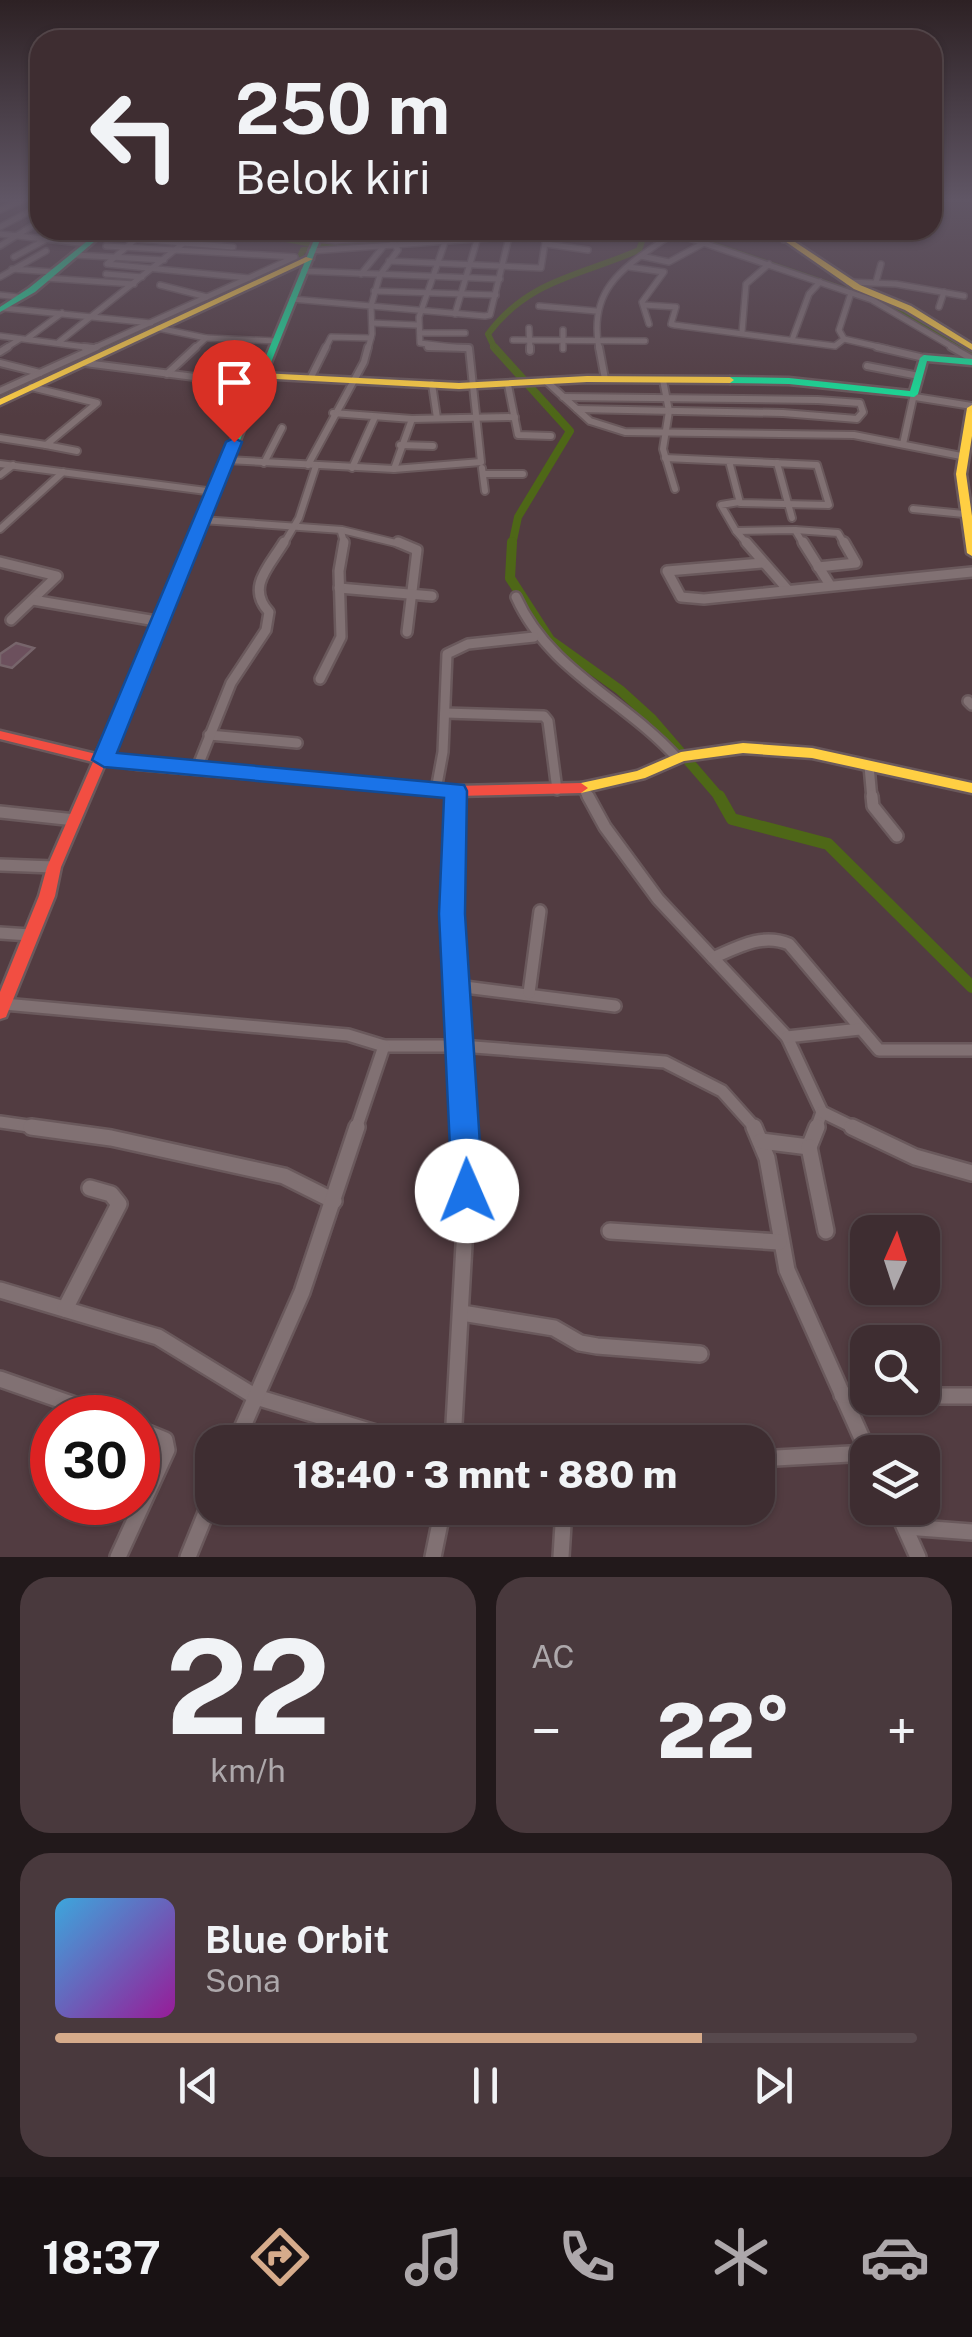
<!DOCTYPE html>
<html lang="id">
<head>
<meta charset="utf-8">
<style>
	body { margin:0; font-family:"Public Sans",sans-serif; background:#49393d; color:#f1f3f6; height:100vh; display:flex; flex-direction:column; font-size:38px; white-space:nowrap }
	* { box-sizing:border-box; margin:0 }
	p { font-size:32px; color:#ada8ab }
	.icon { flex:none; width:55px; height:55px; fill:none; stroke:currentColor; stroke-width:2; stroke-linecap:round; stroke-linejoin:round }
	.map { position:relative; height:1557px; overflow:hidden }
	.sheet { display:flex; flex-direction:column; gap:20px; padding:20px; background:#22191b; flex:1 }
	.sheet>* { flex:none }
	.banner { position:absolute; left:30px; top:30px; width:912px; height:210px; border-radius:30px; box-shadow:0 2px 8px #0004,0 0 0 2px #57494d; background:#3e2d31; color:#f1f3f6; overflow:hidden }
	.needle { width:65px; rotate:3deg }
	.fabs { position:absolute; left:850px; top:1215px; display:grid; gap:20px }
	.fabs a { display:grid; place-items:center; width:90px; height:90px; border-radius:20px; background:#3e2d31; box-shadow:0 2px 8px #0004,0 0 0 2px #57494d; font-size:50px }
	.speed { position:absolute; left:30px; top:1395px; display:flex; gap:20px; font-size:50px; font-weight:700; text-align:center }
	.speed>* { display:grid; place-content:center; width:130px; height:130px; border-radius:50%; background:#3e2d31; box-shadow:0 2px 8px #0004,0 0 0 2px #57494d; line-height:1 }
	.speed .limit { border:15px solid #d22; background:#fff; color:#111 }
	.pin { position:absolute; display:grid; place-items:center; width:85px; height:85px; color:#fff; margin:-102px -42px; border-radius:50% 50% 50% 0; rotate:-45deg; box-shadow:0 0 10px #0007 }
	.pin .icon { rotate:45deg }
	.me { position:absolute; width:110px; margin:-55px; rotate:359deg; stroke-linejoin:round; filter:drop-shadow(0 0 8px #0008) }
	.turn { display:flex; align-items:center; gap:35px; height:210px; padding:0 40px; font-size:45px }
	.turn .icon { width:130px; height:130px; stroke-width:2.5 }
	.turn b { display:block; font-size:70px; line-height:85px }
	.big { font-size:75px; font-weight:800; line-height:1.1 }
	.sheet .tile { flex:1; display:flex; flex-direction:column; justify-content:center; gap:15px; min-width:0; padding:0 35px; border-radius:30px; background:#49393d }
	.sheet .dial { align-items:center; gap:0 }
	.dial b { font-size:130px; line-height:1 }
	.song { display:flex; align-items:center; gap:30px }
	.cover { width:120px; height:120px; border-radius:15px; background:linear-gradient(135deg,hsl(200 70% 55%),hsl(300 70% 35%)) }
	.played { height:10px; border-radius:5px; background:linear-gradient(90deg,#d6ab8b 75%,#57494d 75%) }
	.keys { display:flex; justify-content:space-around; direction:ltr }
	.heat { display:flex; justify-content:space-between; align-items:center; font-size:55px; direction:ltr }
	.sheet .tiles { flex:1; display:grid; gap:20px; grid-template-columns:1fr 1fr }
	.tile:last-child { grid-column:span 2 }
	.trip { position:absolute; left:195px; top:1425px; width:580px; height:100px; border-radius:30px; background:#3e2d31; box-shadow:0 2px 8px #0004,0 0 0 2px #57494d; font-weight:800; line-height:100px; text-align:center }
	.dock { display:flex; height:160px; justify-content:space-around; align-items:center; background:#191214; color:#ada8ab }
	.dock .icon { width:70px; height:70px }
	.dock .selected { color:#d6ab8b }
	.dock b { font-size:45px; color:#f1f3f6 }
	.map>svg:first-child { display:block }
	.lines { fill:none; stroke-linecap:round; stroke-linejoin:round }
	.canal-far3 { stroke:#4e6717; stroke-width:6 }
	.canal-far2 { stroke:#4e6717; stroke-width:8 }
	.canal-far1 { stroke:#4e6717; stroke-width:10 }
	.canal { stroke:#4e6717; stroke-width:12 }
	.river { fill:#4e6717; fill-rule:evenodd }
	.building { fill:#6c505d; stroke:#77656b; stroke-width:2.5 }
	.street-far4-casing { stroke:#6a595c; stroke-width:8 }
	.street-far3-casing { stroke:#6a595c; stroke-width:10 }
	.street-far2-casing { stroke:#6a595c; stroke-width:14 }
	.street-far1-casing { stroke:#6a595c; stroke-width:16 }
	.street-casing { stroke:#6a595c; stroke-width:20 }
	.fast-casing { stroke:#6a595c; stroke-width:5 }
	.slow-casing { stroke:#6a595c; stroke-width:5 }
	.jam-casing { stroke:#6a595c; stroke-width:5 }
	.street-far4 { stroke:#817173; stroke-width:5 }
	.street-far3 { stroke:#817173; stroke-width:6 }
	.street-far2 { stroke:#817173; stroke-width:9 }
	.street-far1 { stroke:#817173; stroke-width:11 }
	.street { stroke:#817173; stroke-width:15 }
	.fast { fill:#16e098; fill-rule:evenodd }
	.slow { fill:#ffcf43; fill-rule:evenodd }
	.jam { fill:#f24e42; fill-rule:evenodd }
	.route { fill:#1a73e8; stroke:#114b97; stroke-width:2.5 }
</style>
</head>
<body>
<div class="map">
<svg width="972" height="1557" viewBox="0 0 972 1557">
	<rect width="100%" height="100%" fill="#523c41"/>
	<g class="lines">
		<g class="canal-far3">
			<polyline points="236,230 318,245 442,236"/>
			<polyline points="491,232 521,230"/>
			<polyline points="285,267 299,259 303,250 323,249"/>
			<polyline points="106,349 155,327"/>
			<path d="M495,349L488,334C529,279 580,276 639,250L646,230"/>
		</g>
		<g class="canal-far2">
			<polyline points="494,347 570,431 518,517 512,545"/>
			<polyline points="94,355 112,347"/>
		</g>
		<polyline class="canal-far1" points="512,542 510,578 550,640 620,690 652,719 721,799"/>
		<polyline class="canal" points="719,796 732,819 828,844 972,987"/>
		<polygon class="river" points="664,230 679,230 905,307 972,352 972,358 965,358 897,311"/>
	</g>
	<polygon class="building" points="16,643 34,648 12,668 0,665 0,654"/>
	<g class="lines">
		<g class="street-far4-casing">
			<g id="street-far4">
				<polyline points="0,210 27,198"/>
				<polyline points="0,227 40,206"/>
				<polyline points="117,230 193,234"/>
				<polyline points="146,230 107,264 249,278"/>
				<polyline points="220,230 252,237"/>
				<polyline points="248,230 335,241 501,230"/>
				<polyline points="0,234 88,244"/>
				<polyline points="390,238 398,250 380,275 371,306 485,316 490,315 509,237"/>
				<polyline points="135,239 233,247"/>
				<polyline points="784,240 815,236 820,230"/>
				<polyline points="445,242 419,317 420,343 469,349"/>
				<polyline points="546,244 588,250"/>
				<polyline points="0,246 40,221"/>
				<polyline points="311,251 601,230"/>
				<polyline points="75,255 164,260"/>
				<polyline points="641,256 669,262 704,243"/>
				<polyline points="14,257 45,240"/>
				<polyline points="389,261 541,268 547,230"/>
				<polyline points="629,267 664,272 642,302 649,324"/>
				<polyline points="12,269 53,272"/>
				<polyline points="303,271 500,279"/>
				<polyline points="106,274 142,277"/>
				<polyline points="361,274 383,247"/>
				<polyline points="0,277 46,251"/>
				<polyline points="45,278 134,284"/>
				<polyline points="848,282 896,284 964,296"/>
				<polyline points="876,282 881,264"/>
				<polyline points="160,285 207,297"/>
				<polyline points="374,291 496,295"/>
				<polyline points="0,295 18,297"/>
				<polyline points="292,299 371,306 372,334 368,349"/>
				<polyline points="644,305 676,307 671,324 675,325 835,346 844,339 839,330 851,293"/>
				<polyline points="539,306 596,311"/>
				<polyline points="939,307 944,292"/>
				<polyline points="3,308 151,323"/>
				<polyline points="455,314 477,240"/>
				<polyline points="372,323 417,325"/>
				<polyline points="158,328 206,338 194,349"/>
				<polyline points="529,328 530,349"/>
				<polyline points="563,330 563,349"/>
				<polyline points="742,332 746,284 769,264"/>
				<polyline points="420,333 465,333"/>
				<polyline points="0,336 93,348"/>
				<polyline points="28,338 62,313"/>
				<polyline points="206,338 276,341"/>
				<polyline points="844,339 888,349"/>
				<polyline points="513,340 645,341"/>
				<polyline points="792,340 809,294 820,282"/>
				<polyline points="59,342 200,230"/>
				<polyline points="4,349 20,339"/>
				<polyline points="92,349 295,257 106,246"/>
				<polyline points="325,349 331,337 371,338"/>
				<path d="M599,349C587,285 628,265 674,233L872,300L956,349"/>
			</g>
		</g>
		<g class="street-far3-casing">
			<g id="street-far3">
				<polyline points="84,347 93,348"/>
				<polyline points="530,347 530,351"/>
				<polyline points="599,347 605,379"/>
				<polyline points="877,347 924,358"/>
				<polyline points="951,347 972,359"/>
				<polyline points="0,352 8,347"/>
				<polyline points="0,363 40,373"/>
				<polyline points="85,363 257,385"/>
				<polyline points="867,366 919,376"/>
				<polyline points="167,374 196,347"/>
				<polyline points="311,377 326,347"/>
				<polyline points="663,380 669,411 663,449 675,489"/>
				<polyline points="546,381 590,421 625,432 854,435 961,456"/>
				<polyline points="432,384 437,418"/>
				<polyline points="508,385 518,435 551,436"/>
				<polyline points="31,387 97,403 46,445 77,451"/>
				<polyline points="0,391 97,347"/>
				<polyline points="563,397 818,400 860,403 863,412 857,419 783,413 577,409"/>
				<polyline points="915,397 972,406"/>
				<polyline points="333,413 412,419 515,417"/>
				<polyline points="0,438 46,445"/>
				<polyline points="903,444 914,394"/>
				<polyline points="400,445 433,446"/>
				<polyline points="665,458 817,465 829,505 740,503 729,461"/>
				<polyline points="227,460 394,469 481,462 469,348 428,347"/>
				<polyline points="264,463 282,428"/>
				<polyline points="777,463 792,518"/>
				<polyline points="0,464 214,492"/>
				<polyline points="308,465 364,362 368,347"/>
				<polyline points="352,468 375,417"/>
				<polyline points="482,468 485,491"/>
				<polyline points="394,469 412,419"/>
				<polyline points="485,474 523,474"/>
				<polyline points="0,475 13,465"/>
				<polyline points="739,502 721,505 736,531 795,530 804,545"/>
				<polyline points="913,509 964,514"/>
				<polyline points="202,520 342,530 404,545"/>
				<polyline points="0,529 63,472"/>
				<polyline points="795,530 838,533 845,545"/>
				<polyline points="736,531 748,545"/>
				<polyline points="341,532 345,545"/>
				<polyline points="283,545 299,518 316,466"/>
			</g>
		</g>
		<g class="street-far2-casing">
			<g id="street-far2">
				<polyline points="398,542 417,550 407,632"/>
				<polyline points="746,542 788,590"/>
				<polyline points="803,542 830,585"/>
				<polyline points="0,562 57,576 11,620"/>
				<polyline points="762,563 667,571 681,597 704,599 972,572"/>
				<polyline points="818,567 856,563 844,542"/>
				<polyline points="339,588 432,596"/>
				<path d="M516,597C549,671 625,700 677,758"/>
				<polyline points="33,600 162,622"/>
				<polyline points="320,679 341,637 339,571 344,542"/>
				<polyline points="968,701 972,705"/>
				<polyline points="445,713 544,716 548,721 557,790"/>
				<polyline points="209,735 297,743"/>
				<polyline points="869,766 872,799"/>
				<path d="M197,768L231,683L266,630L269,612C246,587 269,567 284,542"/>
				<polyline points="583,788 589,799"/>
				<polyline points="436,790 443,752 447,654 468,644 534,637"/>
				<polyline points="456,799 456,791"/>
			</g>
		</g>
		<g class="street-far1-casing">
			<g id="street-far1">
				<polyline points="456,796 452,914 464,1129"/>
				<polyline points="588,796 605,827 658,899 787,1037 822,1112 816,1129"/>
				<polyline points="872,796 873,806 897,836"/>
				<polyline points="0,812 75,820"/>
				<polyline points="0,865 54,867"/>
				<polyline points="0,933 30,935"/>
				<path d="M713,958C738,947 762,933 789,944L879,1050H972"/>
				<polyline points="457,986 615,1006"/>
				<polyline points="529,993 540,911"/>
				<polyline points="4,1004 348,1035 384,1046 461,1046 665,1062 722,1091 756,1129"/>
				<polyline points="787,1037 860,1029"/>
				<polyline points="822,1112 857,1129"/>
				<polyline points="0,1122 49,1129"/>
				<polyline points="356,1129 384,1046"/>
			</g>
		</g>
		<g class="street-casing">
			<g id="street">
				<polyline points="31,1127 111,1138 284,1176 334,1201"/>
				<polyline points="754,1127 767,1158 787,1270 868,1452"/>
				<polyline points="852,1127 915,1157 972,1173"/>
				<polyline points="761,1141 809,1147 817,1127"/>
				<polyline points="809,1147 826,1231"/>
				<polyline points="610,1231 779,1242"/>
				<polyline points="0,1290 158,1337 256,1397 406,1442"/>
				<polyline points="65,1309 119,1204 111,1194 90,1188"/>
				<polyline points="462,1313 554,1328 580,1343 597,1346 700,1354"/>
				<polyline points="0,1379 112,1418"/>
				<polyline points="842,1395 868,1395"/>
				<polyline points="922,1396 972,1396"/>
				<polyline points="236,1442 302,1292 357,1127"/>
				<polyline points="453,1442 467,1191 464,1127"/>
				<polyline points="758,1459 868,1453"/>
				<polyline points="896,1508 918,1557"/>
				<polyline points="906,1527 972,1532"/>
				<polyline points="118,1557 167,1450 165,1440 138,1429"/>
				<polyline points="188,1557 212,1498"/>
				<polyline points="433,1557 443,1508"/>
				<polyline points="561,1557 564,1508"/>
			</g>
		</g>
		<g class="fast-casing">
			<g id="fast">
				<polygon points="101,230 108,230 35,292 0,312 0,307 29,288"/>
				<polygon points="318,230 324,230 192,560 187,563 183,562 182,560"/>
				<polygon points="924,355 972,359 972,365 927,361 918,394 914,397 789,384 730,383 726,380 730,377 789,378 910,391 920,358"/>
			</g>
		</g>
		<g class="slow-casing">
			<g id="slow">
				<polygon points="769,230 777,230 860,285 911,306 972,344 972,350 905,310 854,289"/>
				<polygon points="306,257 313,259 0,405 0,399"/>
				<polygon points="261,373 459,383 587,376 730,377 734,380 730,383 587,382 459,389 258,378 258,374"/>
				<polygon points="972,405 972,436 966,474 972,516 972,556 967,553 956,474 967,408"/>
				<polygon points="743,743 812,748 972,783 972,793 812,758 743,753 684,761 645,778 581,793 574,788 581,783 637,771 681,752"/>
			</g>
		</g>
		<g class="jam-casing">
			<polygon id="jam" points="187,557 192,560 109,755 456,786 581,783 588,788 581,793 456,796 137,769 105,764 61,867 55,896 8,1012 6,1017 0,1019 0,992 39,896 47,867 93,762 0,739 0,731 96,754 182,560"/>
		</g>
		<use href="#street-far4" class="street-far4"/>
		<use href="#street-far3" class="street-far3"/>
		<use href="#street-far2" class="street-far2"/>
		<use href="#street-far1" class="street-far1"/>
		<use href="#street" class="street"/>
		<use href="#fast" class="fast"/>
		<use href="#slow" class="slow"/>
		<use href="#jam" class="jam"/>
	</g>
	<linearGradient id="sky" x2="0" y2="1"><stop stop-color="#2d2124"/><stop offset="0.48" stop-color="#605665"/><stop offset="1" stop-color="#605665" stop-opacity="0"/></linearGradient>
	<rect width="972" height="416" fill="url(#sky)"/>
	<polygon class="route" points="234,438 242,442 117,753 464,785 467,791 465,914 483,1191 478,1202 467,1206 456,1202 452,1191 439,914 444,798 104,767 92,760 226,442"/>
</svg>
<div class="fabs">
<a><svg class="needle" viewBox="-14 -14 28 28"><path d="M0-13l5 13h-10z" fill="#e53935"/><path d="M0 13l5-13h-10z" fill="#ada8ab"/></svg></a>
<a><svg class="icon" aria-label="search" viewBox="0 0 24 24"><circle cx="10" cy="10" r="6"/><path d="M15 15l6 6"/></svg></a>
<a><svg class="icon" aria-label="layers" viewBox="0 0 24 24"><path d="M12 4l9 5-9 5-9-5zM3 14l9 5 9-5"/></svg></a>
</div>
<div class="speed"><div class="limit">30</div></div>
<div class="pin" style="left:234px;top:442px;background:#d93025"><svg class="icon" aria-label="arrive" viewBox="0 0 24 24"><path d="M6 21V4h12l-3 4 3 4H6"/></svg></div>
<svg class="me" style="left:467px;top:1191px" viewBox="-20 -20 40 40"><circle r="19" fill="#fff"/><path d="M0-13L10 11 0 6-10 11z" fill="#1a73e8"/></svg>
<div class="trip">18:40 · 3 mnt · 880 m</div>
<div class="banner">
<div class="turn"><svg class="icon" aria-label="left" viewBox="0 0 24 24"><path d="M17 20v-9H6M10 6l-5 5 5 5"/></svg><div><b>250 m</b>Belok kiri</div></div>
</div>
</div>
<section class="sheet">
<div class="tiles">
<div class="tile dial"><b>22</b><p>km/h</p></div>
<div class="tile"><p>AC</p>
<div class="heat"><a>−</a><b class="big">22°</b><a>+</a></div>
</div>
<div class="tile">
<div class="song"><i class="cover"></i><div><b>Blue Orbit</b><p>Sona</p></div></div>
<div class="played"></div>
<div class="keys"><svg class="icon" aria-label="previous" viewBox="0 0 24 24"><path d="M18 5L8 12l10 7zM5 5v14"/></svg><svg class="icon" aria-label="pause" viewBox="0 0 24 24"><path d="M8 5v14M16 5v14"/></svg><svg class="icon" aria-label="next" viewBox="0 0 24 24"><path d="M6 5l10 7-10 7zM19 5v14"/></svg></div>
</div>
</div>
</section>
<nav class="dock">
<b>18:37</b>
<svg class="icon selected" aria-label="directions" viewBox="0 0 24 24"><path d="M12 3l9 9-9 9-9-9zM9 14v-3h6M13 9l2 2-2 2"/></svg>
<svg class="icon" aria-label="music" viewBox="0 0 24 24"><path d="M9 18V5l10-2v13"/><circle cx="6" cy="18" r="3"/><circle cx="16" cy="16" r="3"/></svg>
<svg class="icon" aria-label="phone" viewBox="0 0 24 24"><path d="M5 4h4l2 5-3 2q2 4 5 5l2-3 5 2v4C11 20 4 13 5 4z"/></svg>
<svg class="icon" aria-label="climate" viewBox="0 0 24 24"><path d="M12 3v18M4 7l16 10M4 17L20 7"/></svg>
<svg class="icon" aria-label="car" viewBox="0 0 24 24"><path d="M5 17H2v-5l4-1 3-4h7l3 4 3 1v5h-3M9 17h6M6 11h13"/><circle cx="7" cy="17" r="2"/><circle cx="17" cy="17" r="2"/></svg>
</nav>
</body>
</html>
